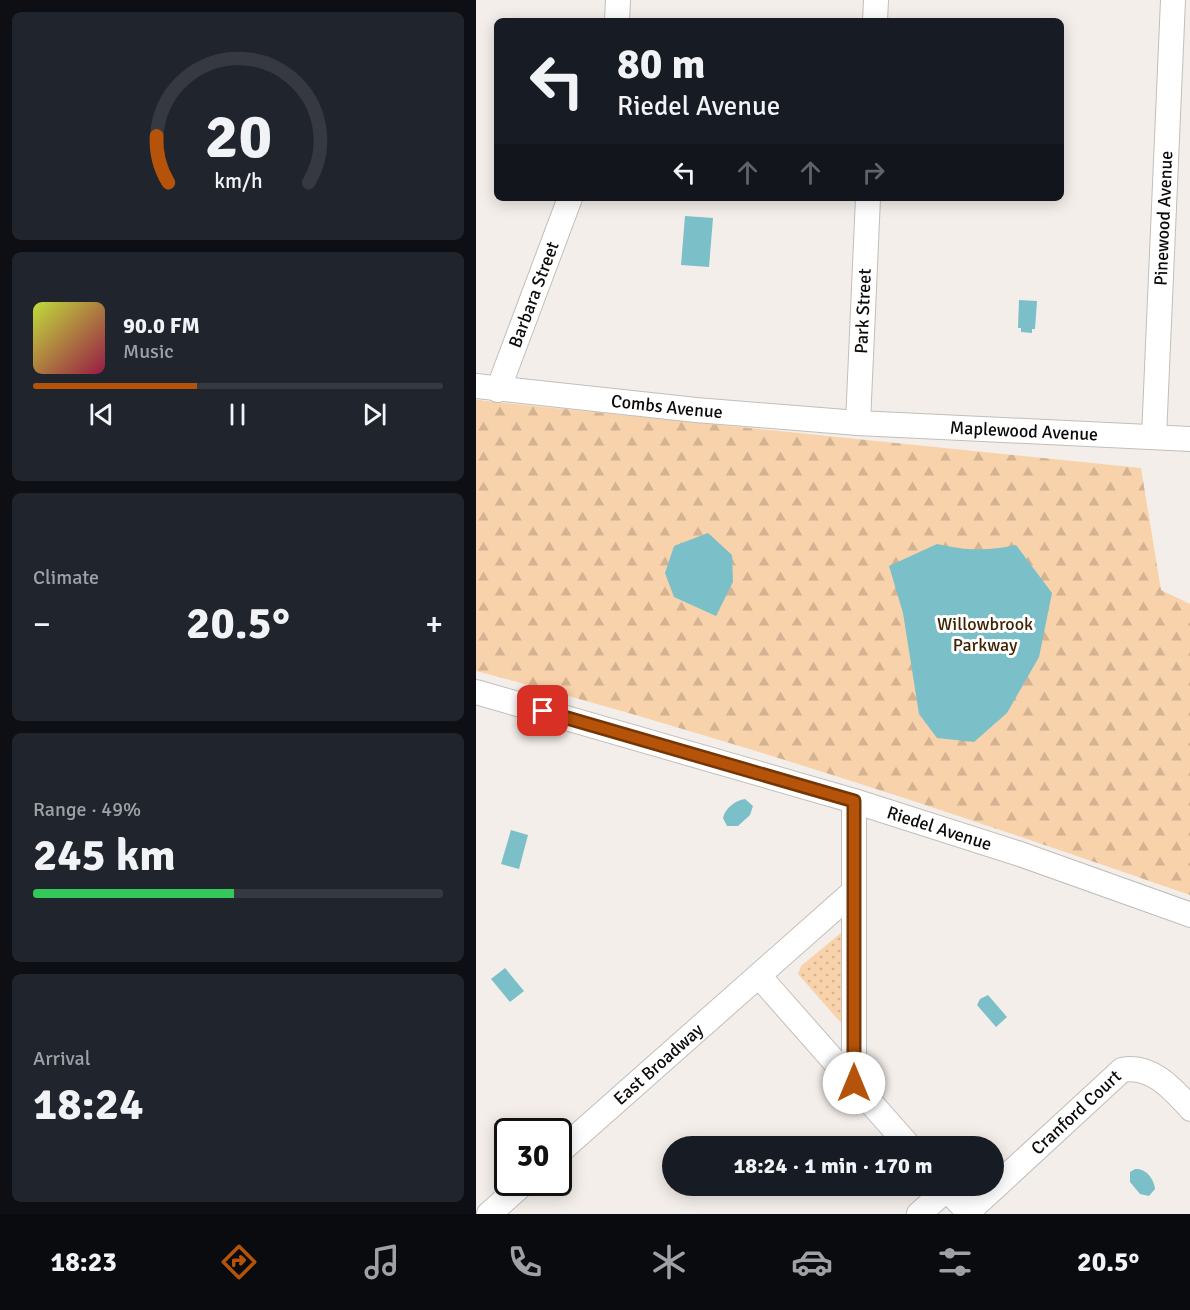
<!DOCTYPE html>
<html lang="en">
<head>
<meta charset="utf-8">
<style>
	body { margin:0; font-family:Signika,sans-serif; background:#20242c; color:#f1f3f6; height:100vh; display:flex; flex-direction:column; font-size:22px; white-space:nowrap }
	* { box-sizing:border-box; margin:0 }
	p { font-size:20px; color:#9ea1a6 }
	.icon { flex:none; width:33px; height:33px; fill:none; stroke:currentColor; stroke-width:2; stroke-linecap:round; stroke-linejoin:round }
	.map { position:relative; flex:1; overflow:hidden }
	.drawer { display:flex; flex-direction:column; gap:12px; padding:12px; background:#0d0f14; width:476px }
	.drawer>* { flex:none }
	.hud { position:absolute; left:18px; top:18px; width:570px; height:183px; border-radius:9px; box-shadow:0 3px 15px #0003; background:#171b24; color:#f1f3f6; overflow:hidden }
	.speed { position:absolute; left:18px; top:1118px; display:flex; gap:12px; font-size:30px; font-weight:700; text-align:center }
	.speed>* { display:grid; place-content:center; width:78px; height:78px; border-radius:50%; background:#171b24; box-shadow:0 3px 15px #0003; line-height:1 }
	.speed .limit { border:3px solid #111; border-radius:9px; background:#fff; color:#111 }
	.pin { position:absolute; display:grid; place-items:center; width:51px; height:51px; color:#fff; margin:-26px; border-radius:12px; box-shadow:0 3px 9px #0006 }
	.me { position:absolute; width:66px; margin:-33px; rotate:0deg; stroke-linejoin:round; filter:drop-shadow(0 0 4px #0008) }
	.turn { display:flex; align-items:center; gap:21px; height:126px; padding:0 24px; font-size:27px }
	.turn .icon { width:78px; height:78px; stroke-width:2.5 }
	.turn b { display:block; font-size:42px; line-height:51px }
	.lanes { display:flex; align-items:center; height:57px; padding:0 24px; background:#0003; justify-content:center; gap:30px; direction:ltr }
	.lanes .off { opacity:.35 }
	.big { font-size:45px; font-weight:800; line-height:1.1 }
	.drawer .widget { flex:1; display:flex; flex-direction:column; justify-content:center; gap:9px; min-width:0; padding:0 21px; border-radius:9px; background:#20242c }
	.drawer .dial { align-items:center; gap:0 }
	.dial svg { height:156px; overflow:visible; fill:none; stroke:#363941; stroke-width:7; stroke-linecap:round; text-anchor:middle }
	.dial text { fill:#f1f3f6; stroke:none }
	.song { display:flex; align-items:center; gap:18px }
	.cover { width:72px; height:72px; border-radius:9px; background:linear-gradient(135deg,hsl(70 70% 55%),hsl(340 70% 35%)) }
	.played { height:6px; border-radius:3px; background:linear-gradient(90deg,#b45309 40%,#363941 40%) }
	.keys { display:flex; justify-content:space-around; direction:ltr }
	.heat { display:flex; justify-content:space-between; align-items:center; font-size:33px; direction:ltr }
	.charge { height:9px; border-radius:4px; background:linear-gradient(90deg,#34c759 49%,#363941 0) }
	.trip { position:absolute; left:186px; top:1136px; width:342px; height:60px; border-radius:30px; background:#171b24; box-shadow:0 3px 15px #0003; font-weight:800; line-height:60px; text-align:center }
	.tab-bar { display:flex; height:96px; justify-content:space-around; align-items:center; background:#090b0e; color:#9ea1a6 }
	.tab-bar .icon { width:42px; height:42px }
	.tab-bar .on { color:#b45309 }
	.tab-bar b { font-size:27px; color:#f1f3f6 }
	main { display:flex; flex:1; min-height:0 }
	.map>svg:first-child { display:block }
	.grass { fill:url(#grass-dots) }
	.forest { fill:url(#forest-firs) }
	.water { fill:#7bbfc9 }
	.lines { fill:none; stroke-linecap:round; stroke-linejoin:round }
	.minor-casing { stroke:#c2beb9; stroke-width:26 }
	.minor { stroke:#fff; stroke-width:24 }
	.route-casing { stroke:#753606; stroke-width:15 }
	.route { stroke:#b45309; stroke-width:10 }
	.labels { text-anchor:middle; stroke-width:6; stroke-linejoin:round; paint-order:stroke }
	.street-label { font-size:18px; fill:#0d0b0a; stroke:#fff }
	.park-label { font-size:18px; fill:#3e2402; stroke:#fff }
</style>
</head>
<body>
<main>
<section class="drawer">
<div class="widget dial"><svg viewBox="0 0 100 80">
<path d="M14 69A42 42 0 1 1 86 69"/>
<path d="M14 69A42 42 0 0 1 8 45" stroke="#b45309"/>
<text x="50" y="56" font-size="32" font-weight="700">20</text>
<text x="50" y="72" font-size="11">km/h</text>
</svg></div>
<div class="widget">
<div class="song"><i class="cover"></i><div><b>90.0 FM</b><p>Music</p></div></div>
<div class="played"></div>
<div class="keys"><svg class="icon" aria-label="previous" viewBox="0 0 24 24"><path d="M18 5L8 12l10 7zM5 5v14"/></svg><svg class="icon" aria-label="pause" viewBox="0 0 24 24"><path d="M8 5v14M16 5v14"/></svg><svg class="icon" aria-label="next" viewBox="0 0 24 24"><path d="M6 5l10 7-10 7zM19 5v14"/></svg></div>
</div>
<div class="widget"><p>Climate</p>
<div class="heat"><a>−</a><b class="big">20.5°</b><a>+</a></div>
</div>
<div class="widget"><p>Range · 49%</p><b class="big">245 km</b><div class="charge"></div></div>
<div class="widget"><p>Arrival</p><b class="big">18:24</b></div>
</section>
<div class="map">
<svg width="715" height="1214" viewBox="0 0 715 1214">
	<defs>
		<pattern id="grass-dots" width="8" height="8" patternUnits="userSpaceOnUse" patternTransform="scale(1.5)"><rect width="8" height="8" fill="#f8d2aa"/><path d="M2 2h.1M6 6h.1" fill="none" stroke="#d3b391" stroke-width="1.8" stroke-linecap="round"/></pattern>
		<pattern id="forest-firs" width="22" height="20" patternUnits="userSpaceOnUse" patternTransform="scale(1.5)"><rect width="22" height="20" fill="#f8d2aa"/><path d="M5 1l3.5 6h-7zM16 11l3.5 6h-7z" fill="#d3b391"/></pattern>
	</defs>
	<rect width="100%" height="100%" fill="#f3eee9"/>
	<polygon class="grass" points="366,932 366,1024 322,974 325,966"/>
	<path class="forest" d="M0,400L665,468L685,590L714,604V895C479,813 241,734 0,671Z"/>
	<g class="water">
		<polygon points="209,216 237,218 233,267 205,265"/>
		<polygon points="543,300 561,301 559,329 556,329 556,333 545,332 545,328 542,328"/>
		<polygon points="232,533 256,555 257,582 240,616 198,597 189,573 198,546"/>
		<path d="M461,544C492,551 509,551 540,545L576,593L563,657L531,713L498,742L461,738L443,714L427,613L413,566Z"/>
		<path d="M269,799L277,806L274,815L262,826H251L247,818C249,808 260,800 269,799Z"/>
		<polygon points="35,830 52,835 43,869 25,864"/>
		<polygon points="29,968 48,991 34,1002 15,979"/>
		<polygon points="512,995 531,1017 520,1027 501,1005 504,999"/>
		<path d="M659,1169C670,1168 678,1179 679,1189L673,1196L664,1194L654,1182V1172Z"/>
	</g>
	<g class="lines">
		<g class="minor-casing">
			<g id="minor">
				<polyline points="141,21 142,0"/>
				<polyline points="399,21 400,0"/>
				<path id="s1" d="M0,386L220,410L382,423L715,439"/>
				<path id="s2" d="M22,390L94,198"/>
				<path id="s3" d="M382,423L392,198"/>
				<path id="s4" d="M678,437L697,0"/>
				<path id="s5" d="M0,692L378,801L544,854L715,915"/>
				<polyline points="378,801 378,1083"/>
				<polyline points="283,976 433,1146"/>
				<path id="s6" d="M82,1153L377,892"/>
				<polyline points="467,1185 494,1214"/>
				<path id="s7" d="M492,1212L646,1070C675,1064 697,1089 715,1109"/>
				<polyline points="13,1214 49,1182"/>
				<polyline points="443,1214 471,1189"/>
			</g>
		</g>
		<use href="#minor" class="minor"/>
	</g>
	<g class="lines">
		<g class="route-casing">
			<polyline id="route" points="67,711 378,801 378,1083"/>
		</g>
		<use href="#route" class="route"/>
	</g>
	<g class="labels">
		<g class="street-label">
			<text dy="6" stroke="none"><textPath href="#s4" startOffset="219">Pinewood Avenue</textPath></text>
			<text dy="6" stroke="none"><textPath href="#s2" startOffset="102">Barbara Street</textPath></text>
			<text dy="6" stroke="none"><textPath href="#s3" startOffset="112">Park Street</textPath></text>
			<text dy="6" stroke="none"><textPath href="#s1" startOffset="192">Combs Avenue</textPath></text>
			<text dy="6" stroke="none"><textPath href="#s1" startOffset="550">Maplewood Avenue</textPath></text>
			<text dy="6" stroke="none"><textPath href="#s5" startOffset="483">Riedel Avenue</textPath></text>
			<text dy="6" stroke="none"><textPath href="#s6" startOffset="134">East Broadway</textPath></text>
			<text dy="6" stroke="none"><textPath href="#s7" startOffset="147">Cranford Court</textPath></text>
		</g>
		<g class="park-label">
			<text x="509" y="630">Willowbrook<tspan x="509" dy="21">Parkway</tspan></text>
		</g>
	</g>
</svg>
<div class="speed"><div class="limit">30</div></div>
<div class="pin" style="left:67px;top:711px;background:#d93025"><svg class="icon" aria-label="arrive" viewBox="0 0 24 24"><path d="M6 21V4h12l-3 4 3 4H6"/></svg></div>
<svg class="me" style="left:378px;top:1083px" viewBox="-20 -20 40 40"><circle r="19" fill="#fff"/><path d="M0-13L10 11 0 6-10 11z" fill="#b45309"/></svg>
<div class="trip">18:24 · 1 min · 170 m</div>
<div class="hud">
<div class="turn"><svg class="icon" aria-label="left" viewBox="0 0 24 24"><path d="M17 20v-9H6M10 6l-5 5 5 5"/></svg><div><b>80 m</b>Riedel Avenue</div></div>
<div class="lanes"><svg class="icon" aria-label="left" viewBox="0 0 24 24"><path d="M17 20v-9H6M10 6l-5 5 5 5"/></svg><svg class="icon off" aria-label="ahead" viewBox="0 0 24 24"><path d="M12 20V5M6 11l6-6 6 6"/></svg><svg class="icon off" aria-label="ahead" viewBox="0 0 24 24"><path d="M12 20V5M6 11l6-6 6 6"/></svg><svg class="icon off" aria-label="right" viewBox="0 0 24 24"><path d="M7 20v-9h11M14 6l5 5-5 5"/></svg></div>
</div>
</div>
</main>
<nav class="tab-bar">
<b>18:23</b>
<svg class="icon on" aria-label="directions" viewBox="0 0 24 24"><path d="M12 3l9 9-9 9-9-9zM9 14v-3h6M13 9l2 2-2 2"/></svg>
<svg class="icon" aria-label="music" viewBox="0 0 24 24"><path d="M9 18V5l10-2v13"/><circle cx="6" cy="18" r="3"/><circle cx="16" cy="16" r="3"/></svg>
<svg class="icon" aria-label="phone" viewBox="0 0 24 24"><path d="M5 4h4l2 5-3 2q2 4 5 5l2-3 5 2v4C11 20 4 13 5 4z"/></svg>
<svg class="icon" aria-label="climate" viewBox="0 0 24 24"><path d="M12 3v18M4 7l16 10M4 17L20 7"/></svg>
<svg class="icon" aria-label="car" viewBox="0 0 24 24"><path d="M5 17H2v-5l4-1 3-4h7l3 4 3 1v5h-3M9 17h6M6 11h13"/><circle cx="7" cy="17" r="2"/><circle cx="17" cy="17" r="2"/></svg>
<svg class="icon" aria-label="filters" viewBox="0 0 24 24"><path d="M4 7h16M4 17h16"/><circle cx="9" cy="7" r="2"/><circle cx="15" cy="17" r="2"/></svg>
<b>20.5°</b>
</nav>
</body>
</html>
